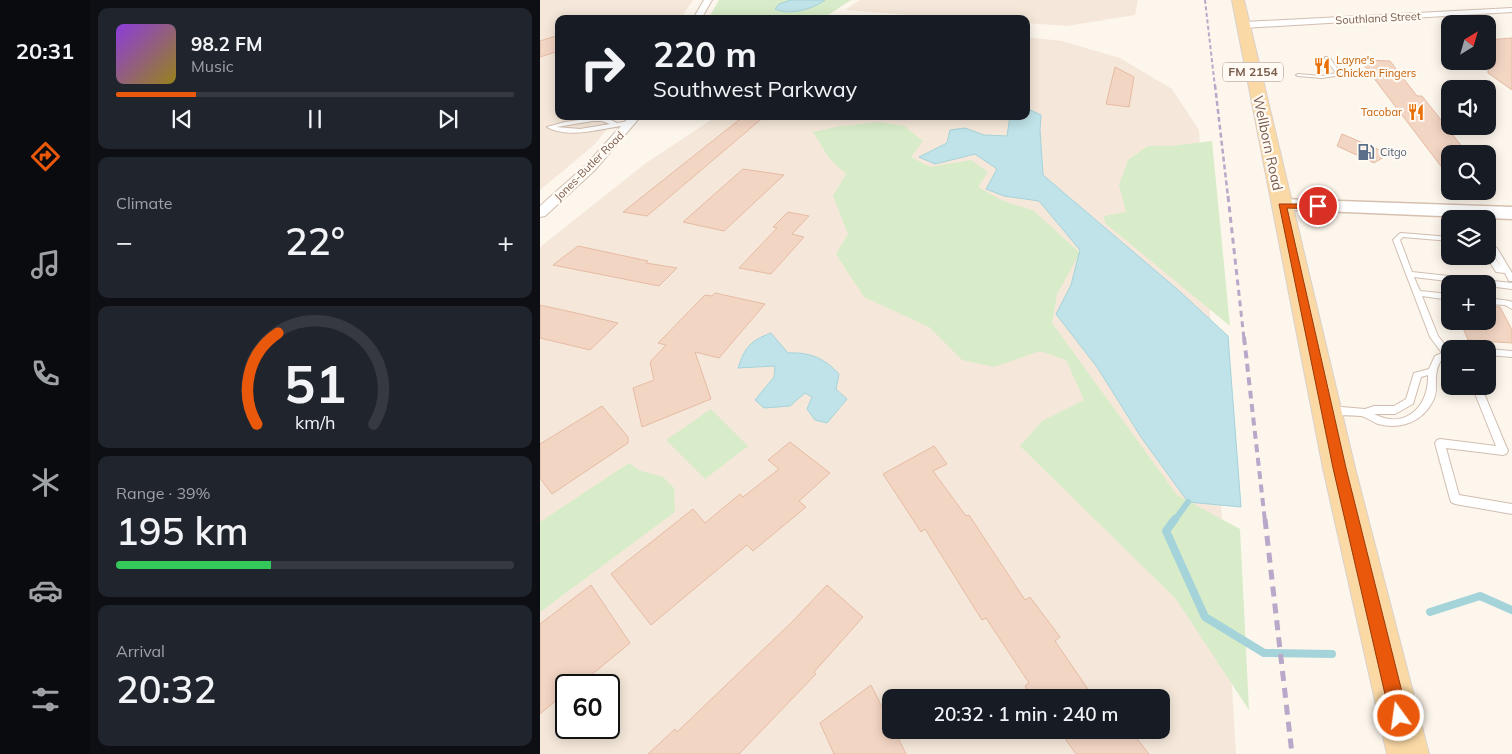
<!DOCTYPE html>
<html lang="en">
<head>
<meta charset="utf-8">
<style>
	body { margin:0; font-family:Mulish,sans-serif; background:#20242c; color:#f1f3f6; height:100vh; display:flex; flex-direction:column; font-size:19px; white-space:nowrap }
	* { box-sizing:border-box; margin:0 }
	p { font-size:16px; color:#9ea1a6 }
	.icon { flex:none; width:28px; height:28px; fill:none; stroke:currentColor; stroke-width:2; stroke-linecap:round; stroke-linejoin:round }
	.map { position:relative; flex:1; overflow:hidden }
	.details { display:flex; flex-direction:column; gap:8px; padding:8px; background:#0d0f14; width:450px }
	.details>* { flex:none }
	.hud { position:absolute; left:15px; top:15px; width:475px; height:105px; border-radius:10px; box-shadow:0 2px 12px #0003; background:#171b24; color:#f1f3f6; overflow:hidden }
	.needle { width:32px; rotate:37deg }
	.fabs { position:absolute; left:901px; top:15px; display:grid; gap:10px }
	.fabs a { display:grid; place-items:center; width:55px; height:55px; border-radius:10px; background:#171b24; box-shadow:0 2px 12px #0003; font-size:25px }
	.speed { position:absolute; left:15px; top:674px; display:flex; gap:10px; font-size:25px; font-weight:700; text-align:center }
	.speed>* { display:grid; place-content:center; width:65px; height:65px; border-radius:50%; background:#171b24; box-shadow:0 2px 12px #0003; line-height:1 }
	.speed .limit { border:2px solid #111; border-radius:8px; background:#fff; color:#111 }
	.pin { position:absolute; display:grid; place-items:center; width:42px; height:42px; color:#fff; margin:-21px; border:2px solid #fff; border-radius:50%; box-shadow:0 1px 5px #0007 }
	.me { position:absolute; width:55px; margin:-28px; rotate:346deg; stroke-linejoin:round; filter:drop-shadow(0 0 4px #0008) }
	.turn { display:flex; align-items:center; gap:18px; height:105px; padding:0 15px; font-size:22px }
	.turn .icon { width:65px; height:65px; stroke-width:2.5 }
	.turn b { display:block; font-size:35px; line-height:42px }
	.big { font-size:38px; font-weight:600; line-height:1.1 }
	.details .card { flex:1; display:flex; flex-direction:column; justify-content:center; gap:8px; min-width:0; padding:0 18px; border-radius:10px; background:#20242c }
	.details .dial { align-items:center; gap:0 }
	.dial svg { height:130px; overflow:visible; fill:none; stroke:#363941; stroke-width:7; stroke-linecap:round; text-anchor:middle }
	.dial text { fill:#f1f3f6; stroke:none }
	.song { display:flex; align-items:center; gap:15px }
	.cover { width:60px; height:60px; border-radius:8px; background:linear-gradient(135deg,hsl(270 70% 55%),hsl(50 70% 35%)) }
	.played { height:5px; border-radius:2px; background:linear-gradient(90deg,#ea580c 20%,#363941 20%) }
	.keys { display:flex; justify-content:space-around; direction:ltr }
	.heat { display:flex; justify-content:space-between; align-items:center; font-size:28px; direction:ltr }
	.charge { height:8px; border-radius:4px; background:linear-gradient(90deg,#34c759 39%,#363941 0) }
	.trip { position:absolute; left:342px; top:689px; width:288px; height:50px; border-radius:10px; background:#171b24; box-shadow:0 2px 12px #0003; font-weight:600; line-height:50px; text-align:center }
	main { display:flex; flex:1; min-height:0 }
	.menu { display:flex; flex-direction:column; width:90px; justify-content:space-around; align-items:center; background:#090b0e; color:#9ea1a6 }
	.menu .icon { width:35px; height:35px }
	.menu .on { color:#ea580c }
	.menu b { font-size:22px; color:#f1f3f6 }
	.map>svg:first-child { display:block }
	.residential { fill:#f5e8da; fill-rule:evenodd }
	.green { fill:#d8ecc9 }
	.water { fill:#bfe3e8; stroke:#a5d3da }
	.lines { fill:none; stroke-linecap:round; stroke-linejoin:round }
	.stream-far1 { stroke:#a5d3da; stroke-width:6 }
	.stream { stroke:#a5d3da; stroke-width:8 }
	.building { fill:#f3d5c3; stroke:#e6bba3 }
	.service-casing { stroke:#d1beb0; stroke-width:2 }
	.minor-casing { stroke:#d1beb0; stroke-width:2 }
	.secondary-casing { stroke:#d6c0b0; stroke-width:3 }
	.primary-casing { stroke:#dad1cd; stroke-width:2 }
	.service { fill:#fff; fill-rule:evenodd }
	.minor { fill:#fff; fill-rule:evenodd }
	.secondary { fill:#fff; fill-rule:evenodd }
	.primary { fill:#fbd9a5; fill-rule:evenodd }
	.rail-far4 { stroke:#b9a8c9; stroke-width:2; stroke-dasharray:4 2.5; stroke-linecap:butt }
	.rail-far3 { stroke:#b9a8c9; stroke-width:2.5; stroke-dasharray:5 3; stroke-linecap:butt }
	.rail-far2 { stroke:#b9a8c9; stroke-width:3; stroke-dasharray:6 4.5; stroke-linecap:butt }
	.rail-far1 { stroke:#b9a8c9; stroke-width:4; stroke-dasharray:8 5.5; stroke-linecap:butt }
	.rail { stroke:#b9a8c9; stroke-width:5; stroke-dasharray:10 7; stroke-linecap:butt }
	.route { fill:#ea580c; stroke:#983908 }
	.labels { text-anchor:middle; stroke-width:4.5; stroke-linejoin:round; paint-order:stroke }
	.far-street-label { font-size:11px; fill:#7a5c4d; stroke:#fffaf3 }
	.far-food-label { font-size:11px; fill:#c56008; stroke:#fffaf3; text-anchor:start }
	.far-service-label { font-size:11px; fill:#4e5e75; stroke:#fffaf3; text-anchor:start }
	.shield { fill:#fffaf3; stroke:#a28b7f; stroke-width:1 }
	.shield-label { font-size:12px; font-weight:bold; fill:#7a5c4d }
	.street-label { font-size:14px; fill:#7a5c4d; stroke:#fffaf3 }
</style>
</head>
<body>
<main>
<nav class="menu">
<b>20:31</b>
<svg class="icon on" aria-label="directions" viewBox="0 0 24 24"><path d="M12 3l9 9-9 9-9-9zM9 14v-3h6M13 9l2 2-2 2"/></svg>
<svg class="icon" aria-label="music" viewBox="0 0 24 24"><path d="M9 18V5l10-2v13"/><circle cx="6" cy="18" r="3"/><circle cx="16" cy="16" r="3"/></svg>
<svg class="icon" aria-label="phone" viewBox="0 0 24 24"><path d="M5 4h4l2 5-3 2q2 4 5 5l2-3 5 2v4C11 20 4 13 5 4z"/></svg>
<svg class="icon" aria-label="climate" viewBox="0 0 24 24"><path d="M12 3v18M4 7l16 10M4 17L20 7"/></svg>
<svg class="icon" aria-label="car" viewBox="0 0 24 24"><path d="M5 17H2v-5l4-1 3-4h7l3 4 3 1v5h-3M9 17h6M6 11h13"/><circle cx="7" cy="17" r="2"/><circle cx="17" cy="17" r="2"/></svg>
<svg class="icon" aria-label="filters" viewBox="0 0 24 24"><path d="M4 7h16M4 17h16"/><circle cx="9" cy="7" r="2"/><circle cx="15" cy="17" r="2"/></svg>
</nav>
<section class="details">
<div class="card">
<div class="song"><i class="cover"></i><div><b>98.2 FM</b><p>Music</p></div></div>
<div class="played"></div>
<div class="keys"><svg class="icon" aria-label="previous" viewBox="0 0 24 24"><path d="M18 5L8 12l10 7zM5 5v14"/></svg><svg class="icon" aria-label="pause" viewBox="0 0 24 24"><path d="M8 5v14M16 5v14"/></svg><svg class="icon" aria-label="next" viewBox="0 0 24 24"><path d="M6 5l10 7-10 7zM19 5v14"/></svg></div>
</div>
<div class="card"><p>Climate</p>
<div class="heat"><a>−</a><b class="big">22°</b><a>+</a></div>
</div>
<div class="card dial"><svg viewBox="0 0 100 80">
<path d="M14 69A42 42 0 1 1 86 69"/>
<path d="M14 69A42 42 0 0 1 27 13" stroke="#ea580c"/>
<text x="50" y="56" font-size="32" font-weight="700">51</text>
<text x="50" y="72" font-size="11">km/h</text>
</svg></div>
<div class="card"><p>Range · 39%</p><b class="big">195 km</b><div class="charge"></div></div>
<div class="card"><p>Arrival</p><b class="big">20:32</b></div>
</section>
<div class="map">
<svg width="972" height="754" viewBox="0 0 972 754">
	<rect width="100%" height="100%" fill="#fdf6ec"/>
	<g class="residential">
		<polygon points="0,0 153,0 140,19 19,19 19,116 78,116 54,145 0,190"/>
		<polygon points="320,0 598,0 595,15 527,26 486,23 486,19 421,19 305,10"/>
		<path d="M486,37L522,41L580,58L632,89L659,130L696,754H0V247L106,163L177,116H486ZM26,685H69V728H26ZM351,698H621V730H351Z"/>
	</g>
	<g class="green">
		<polygon points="179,0 311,0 282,19 168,19"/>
		<polygon points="339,122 364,126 383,141 371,157 390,167 431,160 448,172 438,187 461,200 494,211 540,253 517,294 512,323 637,495 700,529 709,710 636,599 480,446 502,421 544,400 526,360 500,351 454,367 422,360 389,327 324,297 296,254 308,234 293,196 306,174 289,158 273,132 296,127"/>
		<polygon points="672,141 690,326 565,223 564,216 586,212 579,185 588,160 608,146 631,146"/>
		<polygon points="171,409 208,446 165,479 126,440"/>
		<polygon points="89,463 101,471 123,477 134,488 135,512 0,612 0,522"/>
	</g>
	<g class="water">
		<path d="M251,0H285C273,9 249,16 235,9L239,4Z"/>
		<polygon points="486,108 501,115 500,130 503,175 637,289 688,336 701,507 648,502 601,437 557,367 516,314 531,285 540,250 499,201 464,196 446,189 457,169 435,154 395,164 379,157 407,143 410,130 425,128 444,135 467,136 470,116 486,116"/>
		<path d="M231,333L248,353C270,352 284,358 299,374L296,389L307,399L287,423L275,420L267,409L272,397L265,393L250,406L224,408L215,400L234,377L235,366L198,368C205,347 210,341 231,333Z"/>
	</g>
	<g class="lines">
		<polyline class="stream-far1" points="634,521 648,502"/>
		<g class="stream">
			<polyline points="635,519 626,531 665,617 724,653 792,654"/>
			<polyline points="890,612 940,596 972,610"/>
		</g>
	</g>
	<g class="building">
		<polygon points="19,35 19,51 0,57 0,41"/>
		<polygon points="972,38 972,90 948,73 948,40"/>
		<polygon points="820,60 850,61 877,96 882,96 928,154 910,154 910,178"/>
		<polygon points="575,67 594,77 589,107 566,104"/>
		<polygon points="204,116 225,116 107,216 83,212"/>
		<polygon points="802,134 849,154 834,163 797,146"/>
		<polygon points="203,169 244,175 184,231 143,222"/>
		<polygon points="248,212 269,216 252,234 264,237 231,274 199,268 237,228 233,227"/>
		<polygon points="38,246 108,261 106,263 137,268 119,286 13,265"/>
		<polygon points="175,293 225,304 179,358 155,352 171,399 102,427 93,388 114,380 110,362 126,345 118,343 165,295 172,296"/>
		<polygon points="0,305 45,315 78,323 50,350 0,338"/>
		<polygon points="948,306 960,307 972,330 972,343 928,340 920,321 948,321"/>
		<polygon points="62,406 88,437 88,443 12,494 0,478 0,444"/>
		<polygon points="250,442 290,473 259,501 266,507 213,551 207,545 111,625 71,574 153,509 165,523 200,494 203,497 239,469 228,460"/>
		<polygon points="394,446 407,464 393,471 426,516 429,515 485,600 490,597 520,637 515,641 554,698 492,698 485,686 489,683 446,618 442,620 385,529 381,532 343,474"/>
		<polygon points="51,585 90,643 39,685 26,685 26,692 0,714 0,624"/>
		<polygon points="287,585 323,617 274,672 276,674 199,754 108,754 135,729 137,732 252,622"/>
		<polygon points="331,685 351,725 351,730 354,730 366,754 294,754 280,723"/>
		<polygon points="537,730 590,730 609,754 536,754 526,740"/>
	</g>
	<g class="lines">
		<g class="service-casing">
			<g id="service">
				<polygon points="785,57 789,57 801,74 801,75 782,78 758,76 756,75 758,74 782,76 796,73 785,58"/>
				<path d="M53,118L69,119L77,123L90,121L93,123L90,125C64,127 31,140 7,127L25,122ZM53,121H62L70,124L40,129L16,127Z"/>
				<path d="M861,233L910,237V241L863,237L860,240L872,272L972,283V289L948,286V284H932L874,277L880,291L910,294V300L882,296L898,336L909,350H910V356L901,360C900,363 897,367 897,371C894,381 899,389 893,401C882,422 861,430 838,424C832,422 827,417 821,416C810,415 798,416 787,413L785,410L787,407L790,406L825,409L834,406H854L866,399L874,373L889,369L895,356L902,353L890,337L853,240L859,234ZM888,375C889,407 865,430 834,414H855L873,404L881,377Z"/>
				<polygon points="948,243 957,248 972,273 972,281 969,281 965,273 956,272 946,256 948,256 948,252 951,252 962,268 950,249 948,248"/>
				<polygon points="948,298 970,301 972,302 972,309 965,305 948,304"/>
				<polygon points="948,349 972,351 972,357 948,355"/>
				<polygon points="932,386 941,386 968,451 966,454 963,455 906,448 919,495 972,504 972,514 915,504 911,502 910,499 895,443 897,440 900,439 956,446"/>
			</g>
		</g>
		<g class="minor-casing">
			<g id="minor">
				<polygon points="164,0 172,0 161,19 153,19"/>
				<polygon points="972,8 972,12 704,28 700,25 704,22"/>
				<polygon points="90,116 101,116 55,170 5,216 0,217 0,206 46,165"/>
			</g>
		</g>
		<g class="secondary-casing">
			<polygon id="secondary" points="742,199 972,207 972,219 735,209 733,205 735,201"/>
		</g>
		<g class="primary-casing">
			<polygon id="primary" points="692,0 704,0 815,468 889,754 847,754 783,468"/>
		</g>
		<use href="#service" class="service"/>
		<use href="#minor" class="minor"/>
		<use href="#secondary" class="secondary"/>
		<use href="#primary" class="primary"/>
		<polyline class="rail-far4" points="665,0 675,87"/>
		<polyline class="rail-far3" points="675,85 688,197"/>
		<polyline class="rail-far2" points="688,196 704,339"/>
		<polyline class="rail-far1" points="704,337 725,521"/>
		<polyline class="rail" points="725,519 752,754"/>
	</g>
	<polygon class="route" points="739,204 778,204 783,206 778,209 747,208 806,468 868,716 865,722 859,724 853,722 850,716 793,468"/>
	<defs>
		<g id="restaurant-bare" transform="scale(1.35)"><path d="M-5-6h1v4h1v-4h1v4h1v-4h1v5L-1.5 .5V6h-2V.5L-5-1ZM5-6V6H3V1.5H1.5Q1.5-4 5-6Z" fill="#e8710a" stroke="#fffaf3" stroke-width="2.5" paint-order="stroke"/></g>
		<g id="fuel-bare" transform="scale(1.35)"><path d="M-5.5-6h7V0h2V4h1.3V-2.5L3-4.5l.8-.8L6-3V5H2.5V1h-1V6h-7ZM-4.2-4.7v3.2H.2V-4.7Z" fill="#5c6f8a" stroke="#fffaf3" stroke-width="2.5" paint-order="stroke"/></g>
	</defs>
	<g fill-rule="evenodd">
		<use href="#restaurant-bare" x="782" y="66"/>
		<use href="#restaurant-bare" x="876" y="112"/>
		<use href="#fuel-bare" x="826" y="152"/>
	</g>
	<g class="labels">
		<g class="far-street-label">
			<text transform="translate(838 18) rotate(-3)" y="4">Southland Street</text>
			<text transform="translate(49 166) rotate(-45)" y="4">Jones-Butler Road</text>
		</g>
		<g class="far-food-label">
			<text x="796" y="64">Layne's<tspan x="796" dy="13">Chicken Fingers</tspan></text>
			<text x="862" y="116" text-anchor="end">Tacobar</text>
		</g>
		<g class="far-service-label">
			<text x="840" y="156">Citgo</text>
		</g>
		<rect class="shield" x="683" y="62.5" width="60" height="19" rx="4"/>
		<g class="shield-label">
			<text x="713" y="76">FM 2154</text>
		</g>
		<g class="street-label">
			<text transform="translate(728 143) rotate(78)" y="5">Wellborn Road</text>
		</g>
	</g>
</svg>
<div class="fabs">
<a><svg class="needle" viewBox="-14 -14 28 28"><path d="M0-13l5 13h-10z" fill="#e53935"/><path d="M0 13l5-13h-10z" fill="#9ea1a6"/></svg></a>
<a><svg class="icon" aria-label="sound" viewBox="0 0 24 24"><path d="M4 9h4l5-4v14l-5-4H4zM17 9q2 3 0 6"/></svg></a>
<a><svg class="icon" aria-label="search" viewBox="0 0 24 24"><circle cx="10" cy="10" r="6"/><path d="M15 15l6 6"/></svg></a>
<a><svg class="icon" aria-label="layers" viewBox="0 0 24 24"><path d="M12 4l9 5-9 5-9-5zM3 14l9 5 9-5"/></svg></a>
<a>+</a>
<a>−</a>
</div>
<div class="speed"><div class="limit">60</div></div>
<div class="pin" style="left:778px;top:206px;background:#d93025"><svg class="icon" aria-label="arrive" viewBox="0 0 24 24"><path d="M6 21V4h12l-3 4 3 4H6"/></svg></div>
<svg class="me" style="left:859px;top:716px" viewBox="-20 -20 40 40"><circle r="17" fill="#ea580c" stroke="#fff" stroke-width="3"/><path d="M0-11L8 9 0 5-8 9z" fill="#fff"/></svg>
<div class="trip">20:32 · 1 min · 240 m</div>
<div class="hud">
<div class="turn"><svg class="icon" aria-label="right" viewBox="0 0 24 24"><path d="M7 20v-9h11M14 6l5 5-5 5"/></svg><div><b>220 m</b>Southwest Parkway</div></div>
</div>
</div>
</main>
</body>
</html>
